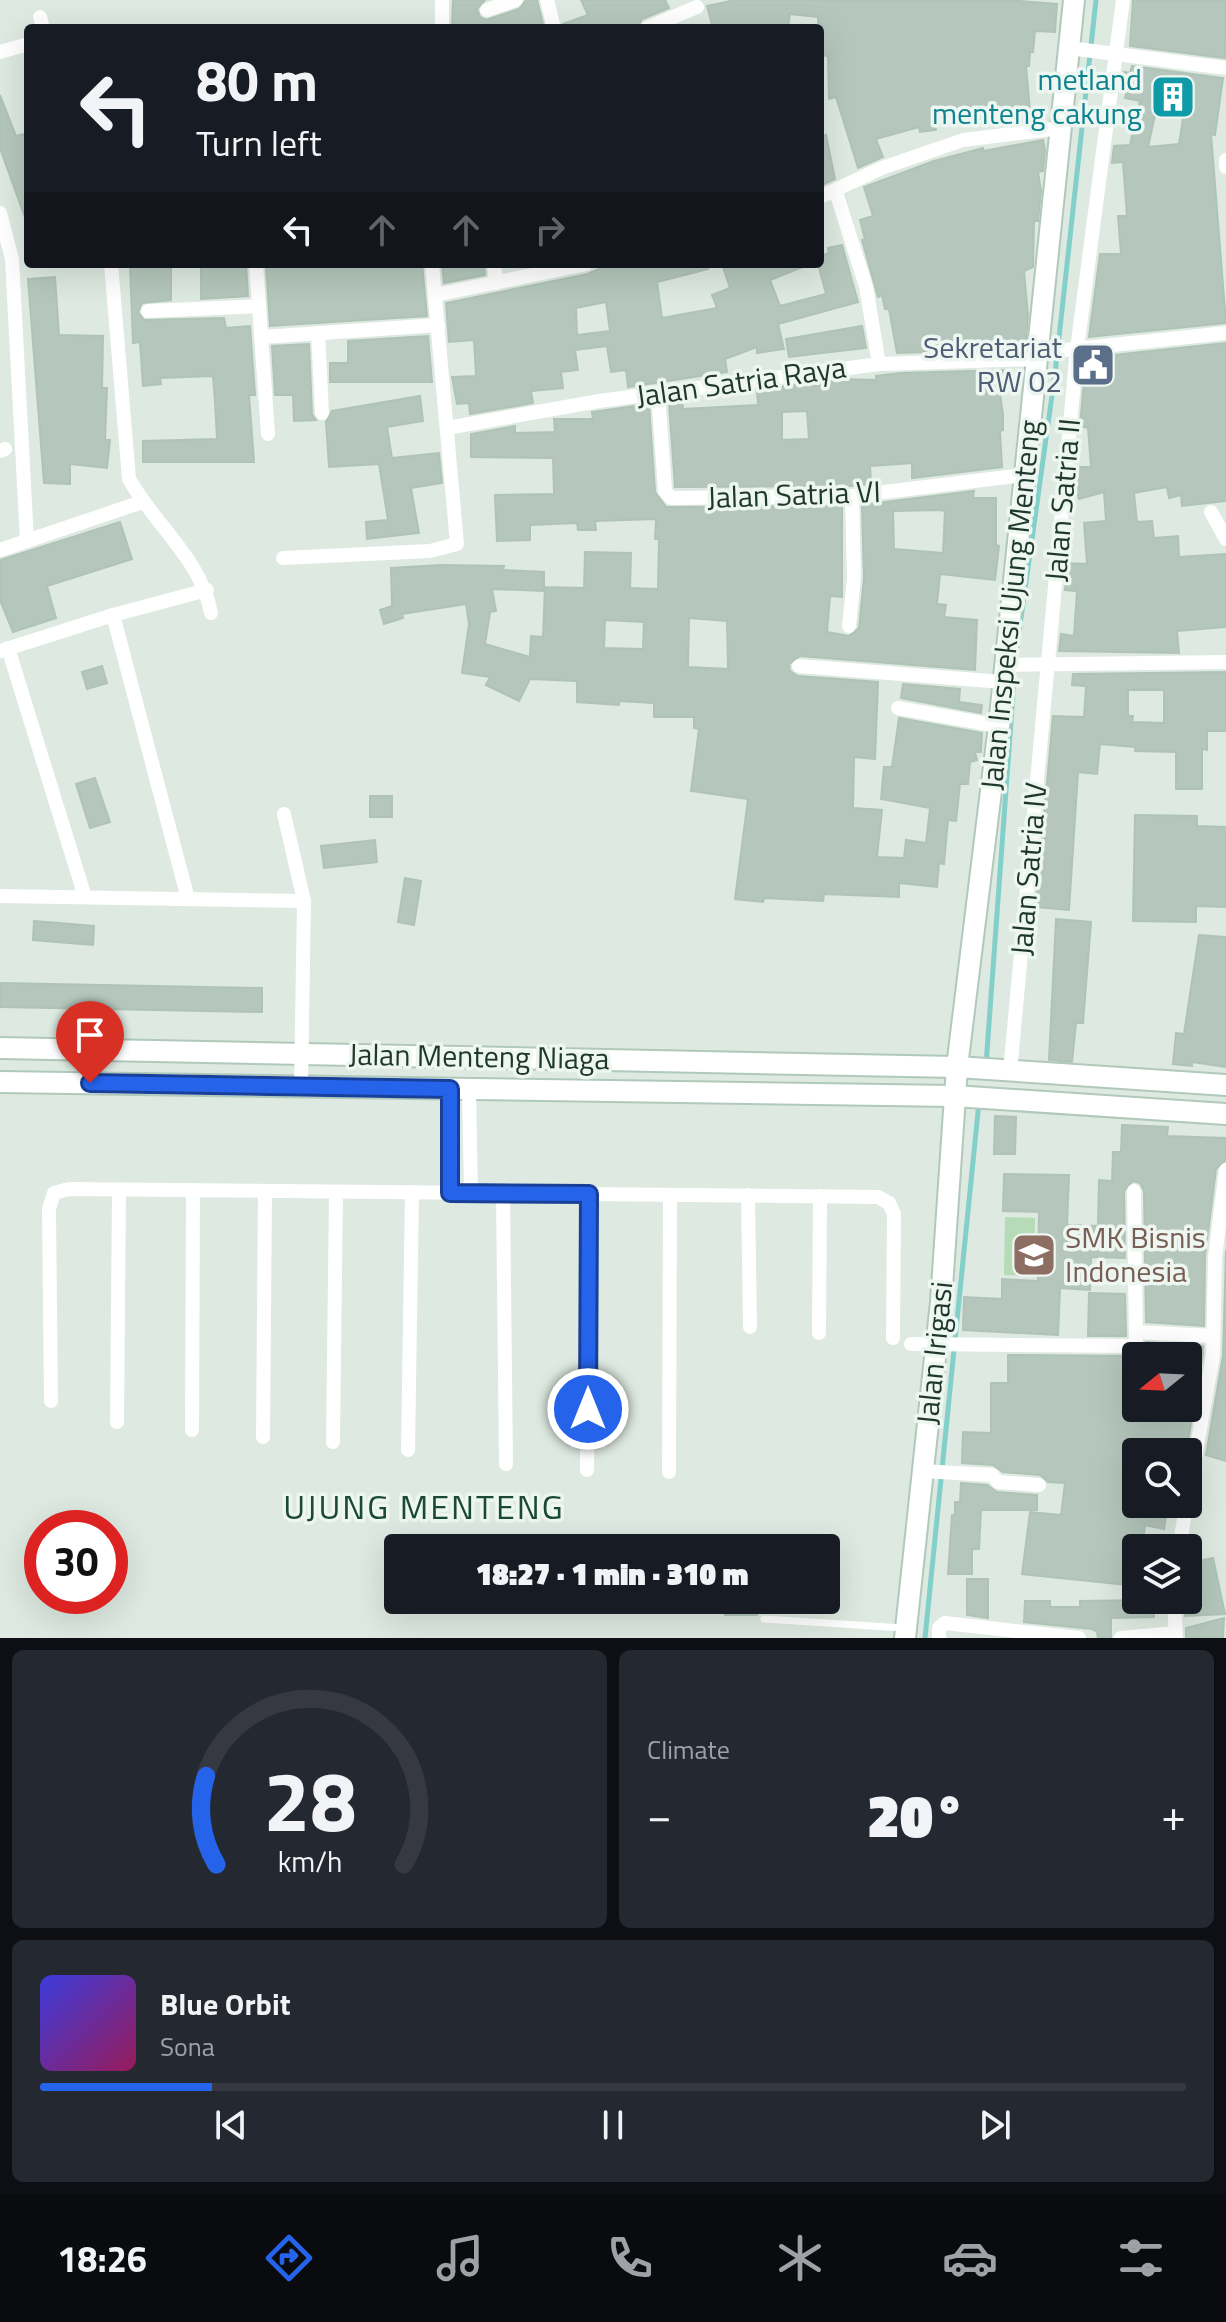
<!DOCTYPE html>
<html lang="en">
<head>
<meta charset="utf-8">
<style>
	body { margin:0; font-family:"Titillium Web",sans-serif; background:#242831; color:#f1f3f6; height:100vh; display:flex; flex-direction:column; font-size:30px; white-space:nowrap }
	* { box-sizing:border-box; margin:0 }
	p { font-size:26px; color:#9ea1a6 }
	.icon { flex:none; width:44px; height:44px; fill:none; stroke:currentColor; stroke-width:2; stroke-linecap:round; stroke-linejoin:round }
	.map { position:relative; height:1638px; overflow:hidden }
	.side { display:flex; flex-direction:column; gap:12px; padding:12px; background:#0d0f14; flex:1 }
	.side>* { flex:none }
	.banner { position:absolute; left:24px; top:24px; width:800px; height:244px; border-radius:8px; box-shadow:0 8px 32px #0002; background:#171b24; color:#f1f3f6; overflow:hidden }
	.needle { width:52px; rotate:252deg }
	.tools { position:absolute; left:1122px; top:1342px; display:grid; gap:16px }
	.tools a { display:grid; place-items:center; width:80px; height:80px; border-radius:8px; background:#171b24; box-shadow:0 8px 32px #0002; font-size:40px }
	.speed { position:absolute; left:24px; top:1510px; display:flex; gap:16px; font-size:40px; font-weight:700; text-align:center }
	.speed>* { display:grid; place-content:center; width:104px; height:104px; border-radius:50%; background:#171b24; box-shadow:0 8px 32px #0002; line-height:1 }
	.speed .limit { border:12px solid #d22; background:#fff; color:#111 }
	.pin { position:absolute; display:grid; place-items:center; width:68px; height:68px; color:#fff; margin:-82px -34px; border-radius:50% 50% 50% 0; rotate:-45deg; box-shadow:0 0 8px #0007 }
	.pin .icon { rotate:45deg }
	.me { position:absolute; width:88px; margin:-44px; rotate:0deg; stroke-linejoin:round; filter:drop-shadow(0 0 6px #0008) }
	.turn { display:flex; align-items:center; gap:28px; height:168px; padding:0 40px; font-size:36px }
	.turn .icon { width:104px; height:104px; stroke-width:2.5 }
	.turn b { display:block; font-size:56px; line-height:68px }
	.lanes { display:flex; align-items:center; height:76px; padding:0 40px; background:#0003; justify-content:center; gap:40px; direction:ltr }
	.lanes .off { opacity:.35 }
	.big { font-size:60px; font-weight:800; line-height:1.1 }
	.side .tile { flex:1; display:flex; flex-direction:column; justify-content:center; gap:12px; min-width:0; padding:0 28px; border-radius:12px; background:#242831 }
	.side .dial { align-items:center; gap:0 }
	.dial svg { height:208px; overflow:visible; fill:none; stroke:#363941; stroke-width:7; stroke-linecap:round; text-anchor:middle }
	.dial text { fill:#f1f3f6; stroke:none }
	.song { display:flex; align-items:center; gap:24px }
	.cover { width:96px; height:96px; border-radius:12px; background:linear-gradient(135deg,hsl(240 70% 55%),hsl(330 70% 35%)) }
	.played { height:8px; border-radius:4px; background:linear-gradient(90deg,#2563eb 15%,#363941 15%) }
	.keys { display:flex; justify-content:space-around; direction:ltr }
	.heat { display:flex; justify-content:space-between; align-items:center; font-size:44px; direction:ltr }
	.side .tiles { flex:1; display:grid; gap:12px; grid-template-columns:1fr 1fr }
	.tile:last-child { grid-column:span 2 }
	.trip { position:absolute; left:384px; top:1534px; width:456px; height:80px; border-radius:8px; background:#171b24; box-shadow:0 8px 32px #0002; font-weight:800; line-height:80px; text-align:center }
	.tab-bar { display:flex; height:128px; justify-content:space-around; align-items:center; background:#090b0e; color:#9ea1a6 }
	.tab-bar .icon { width:56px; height:56px }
	.tab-bar .on { color:#2563eb }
	.tab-bar b { font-size:36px; color:#f1f3f6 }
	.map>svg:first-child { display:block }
	.green { fill:#b5dbb7 }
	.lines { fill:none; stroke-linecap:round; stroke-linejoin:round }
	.stream { stroke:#83d0cb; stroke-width:5 }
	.building { fill:#b5c7bc; stroke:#b0c3b7; stroke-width:2; fill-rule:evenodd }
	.secondary-casing { stroke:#b0c9ba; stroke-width:24 }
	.lane { stroke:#fff; stroke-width:7 }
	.street { stroke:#fff; stroke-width:14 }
	.secondary { stroke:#fff; stroke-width:20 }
	.route-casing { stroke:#184099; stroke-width:20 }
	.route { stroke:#2563eb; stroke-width:14 }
	.labels { text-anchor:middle; stroke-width:7; stroke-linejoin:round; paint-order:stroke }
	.culture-label { font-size:30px; fill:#0d838f; stroke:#edf6f0; text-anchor:end }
	.service-label { font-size:30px; fill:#4e5e75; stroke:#edf6f0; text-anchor:end }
	.street-label { font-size:30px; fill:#1f382c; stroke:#edf6f0 }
	.education-label { font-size:30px; fill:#785e54; stroke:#edf6f0; text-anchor:start }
	.quarter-label { font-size:34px; letter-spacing:2px; fill:#1b4a34; stroke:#edf6f0 }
</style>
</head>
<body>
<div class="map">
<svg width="1226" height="1638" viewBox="0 0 1226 1638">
	<rect width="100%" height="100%" fill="#dde9e1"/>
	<polygon class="green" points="1005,1217 1035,1218 1034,1276 1004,1275"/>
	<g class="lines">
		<g class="stream">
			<polyline points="1016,654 1055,374 1096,0"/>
			<polyline points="986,1065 1014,680"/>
			<polyline points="925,1638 979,1102"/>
		</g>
	</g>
	<g class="building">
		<polygon points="453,0 485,0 477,9 480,17 486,20 519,9 526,0 537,0 544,28 452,28"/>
		<polygon points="581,0 665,0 669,8 642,19 637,28 564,28 563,24 588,15"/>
		<polygon points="735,0 1007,0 1057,4 1055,32 1035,31 1033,52 1030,52 1029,66 1026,66 1031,122 987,123 987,118 935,125 936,130 920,132 919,127 876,139 883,157 858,168 836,97 829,99 828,56 820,55 818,17 790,14 788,28 713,28 707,6"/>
		<polygon points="1133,0 1226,0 1225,58 1130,46"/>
		<path d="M1132,66L1223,78L1215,135L1211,134L1226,323L1089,337L1100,254H1121L1118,216H1127L1123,162L1112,163L1114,146L1130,145L1140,101L1125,98L1127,90L1121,89L1124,72L1130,73ZM1157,106L1184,112L1179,144L1148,147Z"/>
		<polygon points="0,95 16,136 28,133 28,226 0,148"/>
		<polygon points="826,135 835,179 820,186 820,136"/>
		<polygon points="1043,140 1045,150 1043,171 1038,172 1041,191 1038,221 1034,221 1033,267 1024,271 1028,316 1025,349 897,353 889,309 885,309 882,295 878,297 862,240 865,239 860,220 873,216 864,187 934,161 983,148 983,151"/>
		<path d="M842,245L858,302L778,324L784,349L757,353V347L725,359L727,372L628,387L626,370L611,372L607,346L575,350L578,370L561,372L563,388L531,391L533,403L470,414L469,403L457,404L452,377L476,376L474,340L449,342L446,303L588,274L599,269L598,264H707L708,269L657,282L662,318L717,308L712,295L730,288L722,264H810L770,280L780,306L826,294L818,264L820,256L829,253L828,248ZM606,302L610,331L577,335L576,308Z"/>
		<polygon points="130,264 171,264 171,300 142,303 138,312 144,320 224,318 226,328 250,326 255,395 249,395 254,462 143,462 143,441 217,439 215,401 213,376 160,378 161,384 143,386 140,342 133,343"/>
		<polygon points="201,264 246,264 248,296 201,299"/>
		<polygon points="266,264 422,264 427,316 270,326"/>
		<polygon points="442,264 484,264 485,275 444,283"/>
		<polygon points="55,277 59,335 103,336 102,388 107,388 105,440 110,440 107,468 70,464 70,484 44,483 28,279"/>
		<polygon points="862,326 866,348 789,357 786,339"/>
		<polygon points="428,336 432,382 330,382 330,363 348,363 348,341"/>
		<polygon points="1226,343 1226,501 1182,506 1181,495 1169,498 1167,487 1134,493 1137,522 1152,521 1154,538 1178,536 1179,557 1226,554 1226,627 1177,631 1179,653 1059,651 1061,634 1074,636 1077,591 1065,590 1067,563 1087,564 1084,523 1106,521 1104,492 1079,499 1076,488 1076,467 1091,467 1088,428 1080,426 1086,358"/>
		<polygon points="309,344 312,414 316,420 294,421 293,395 275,395 272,346"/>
		<path d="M1005,370V381H998L1003,414V430L1000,431L1002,467L912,478V463L870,466L871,484L851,486L675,487L669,402L682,400L683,409L758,405L757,390L840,379L876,380V376L901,373ZM807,411L809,439L782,440V412Z"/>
		<polygon points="420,396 423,421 387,427 392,458 439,453 442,483 411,488 419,533 367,539 366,522 388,520 379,464 329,467 326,422 332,411"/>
		<path d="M649,404L655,492L666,507L842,506V597L830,596L827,632L849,636L859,628L864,578L862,505L974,491L973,498H996V545L999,546L995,580L940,574L937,604L946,605L944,617L977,620L975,670L800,656L789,664L790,671L798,676L878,682L875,759L854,757L853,808L882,810L877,857L904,858L906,840L926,843L930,808L881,799L884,767H892L899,718L982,733L981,752H975L977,760L970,762L968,784H960L956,821L948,820L944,864L939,863L937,887L899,883V897L824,894L823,901L764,898L763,902L735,899L748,799L691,791L699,729L694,728V717H654V703L619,701V705L577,702V681L530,679L519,701L486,685L490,677L462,673L469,624L466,604L402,614L403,618L384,624L380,610L392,606L391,568L441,565L504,566L503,570L544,572V591L492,589L496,611L490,612L485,644L530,657L531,636L543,637L545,587L584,588L585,552L631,553L630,588L658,589L659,539H655L656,519L595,521L596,530H578L577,523L530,525V540L497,541L495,495L554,494L553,458L471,457V434L515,426V433L555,432L554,419H593L592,412ZM940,510L945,511L943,553L894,549L893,511ZM689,618L727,621L728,669L688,667ZM605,620L644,622L643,649L604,648Z"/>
		<polygon points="120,522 132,559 47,586 56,618 13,632 0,600 0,560"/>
		<polygon points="102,666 107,683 87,689 82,672"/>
		<path d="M1226,672V731H1207V750L1202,749V789H1176V752L1135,751V747L1100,744L1097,774L1078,772L1069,910L1036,907L1053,716L1084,717L1086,686L1072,685L1073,674ZM1128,690H1164V723L1132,722L1133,716H1128Z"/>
		<polygon points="903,684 960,689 959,702 982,705 981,713 901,698"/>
		<polygon points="95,778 110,822 90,828 76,784"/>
		<rect x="370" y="796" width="22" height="21"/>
		<polygon points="1135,815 1197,816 1197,826 1226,827 1226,907 1196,906 1196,922 1133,921"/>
		<polygon points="375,840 377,862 324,868 321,846"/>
		<polygon points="405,878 421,881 414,925 398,922"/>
		<polygon points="1056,919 1091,922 1083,1023 1076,1023 1072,1062 1049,1060"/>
		<polygon points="34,921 94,926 93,945 33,940"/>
		<polygon points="1199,935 1226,937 1226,1067 1192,1062 1192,1066 1173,1064 1176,1033 1184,1034"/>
		<polygon points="0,983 262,988 262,1012 0,1007"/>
		<polygon points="995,1116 1016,1117 1015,1154 994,1154"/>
		<polygon points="1122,1125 1168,1127 1167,1136 1226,1138 1226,1160 1216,1169 1205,1256 1204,1326 1146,1322 1144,1191 1140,1183 1133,1181 1124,1191 1125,1258 1091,1257 1090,1290 1060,1288 1058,1335 963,1330 964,1297 1002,1299 1002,1279 1038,1281 1039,1212 1003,1211 1004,1174 1069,1175 1067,1225 1098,1226 1099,1180 1112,1181 1113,1152 1121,1152"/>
		<polygon points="1226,1250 1226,1461 1206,1455 1223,1356"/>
		<polygon points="1089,1293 1125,1294 1126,1336 1088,1336"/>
		<path d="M1146,1342L1203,1346V1354L1186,1452H1136V1504H1168L1164,1529L1145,1525L1142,1548H1136V1586L1022,1574L1030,1512L1061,1515L1065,1483L1048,1482L1040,1475L1003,1472L993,1465L962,1463L963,1432L991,1433V1383H1008V1355L1136,1356L1144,1352ZM1136,1356H1188V1408H1124V1381H1136Z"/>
		<polygon points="961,1483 987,1485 997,1492 1037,1495 1037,1510 981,1510 979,1549 972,1549 972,1574 948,1574 952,1515 955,1515 955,1502 960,1502"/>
		<polygon points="1213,1558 1225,1614 1185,1616 1188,1588 1201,1587 1195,1562"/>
		<polygon points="967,1579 988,1579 988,1618 967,1615"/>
		<polygon points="726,1600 757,1600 757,1615 725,1615"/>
		<polygon points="1153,1600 1154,1617 1111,1618 1111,1638 1098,1638 1097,1632 1092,1629 1024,1622 1025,1601 1050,1601 1050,1607 1080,1607 1080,1601"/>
		<polygon points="1224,1618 1223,1638 1186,1638 1186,1628"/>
	</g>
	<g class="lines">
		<g class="secondary-casing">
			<g id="secondary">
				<polyline points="0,1048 957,1067 1226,1085"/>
				<polyline points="0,1082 954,1096 1226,1114"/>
				<polyline points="905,1638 941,1302 957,1067 999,726 1074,0"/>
			</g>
		</g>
		<polyline class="lane" points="764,1619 903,1628"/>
		<g class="street">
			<polyline points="547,0 554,28"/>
			<polyline points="487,10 516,0"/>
			<polyline points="40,17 43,28"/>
			<polyline points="442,28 442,0"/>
			<polyline points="647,28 697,7"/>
			<polyline points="1069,48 1226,68"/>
			<polyline points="0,52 28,44"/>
			<polyline points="1226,160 1226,167"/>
			<polyline points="836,192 866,287 879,364"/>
			<polyline points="820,197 882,168 963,140 1061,128"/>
			<polyline points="0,213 12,259 27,541"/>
			<path d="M111,264L129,479C155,525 201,559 211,613"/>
			<polyline points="256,264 268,434"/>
			<polyline points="494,264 496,283"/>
			<polyline points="435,295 586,264"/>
			<polyline points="148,311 259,306"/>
			<polyline points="318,333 322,413"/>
			<polyline points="263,337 438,325"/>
			<polyline points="1037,353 1226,333"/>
			<polyline points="658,393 665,491 671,498 852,496 1023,475"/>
			<polyline points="447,428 599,401 879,364 1037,359"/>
			<polyline points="0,451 5,449"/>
			<polyline points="1211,512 1226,539"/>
			<polyline points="0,550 142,502"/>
			<polyline points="283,558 430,551 457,544 432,264"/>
			<polyline points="113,615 188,899"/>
			<polyline points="849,626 854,578 852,496"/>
			<polyline points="8,648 85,897"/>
			<polyline points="0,651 113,615 207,590"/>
			<polyline points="1005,665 1226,662"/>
			<polyline points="799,666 1003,682"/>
			<polyline points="898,708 999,726"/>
			<polyline points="284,814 304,901 301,1087"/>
			<polyline points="0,896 304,901"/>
			<polyline points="1010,1072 1077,349 1123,0"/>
			<polyline points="450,1089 450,1193"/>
			<polyline points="469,1089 471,1193"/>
			<polyline points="503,1193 506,1464"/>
			<polyline points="748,1195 750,1327"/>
			<polyline points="1137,1332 1213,1336"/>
			<polyline points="819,1333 820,1196"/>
			<polyline points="911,1344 1136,1346 1134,1191"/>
			<polyline points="51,1401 49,1209 54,1193 69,1189 878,1197 889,1203 894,1214 893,1338"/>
			<polyline points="117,1422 119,1190"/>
			<polyline points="192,1430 193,1191"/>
			<polyline points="263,1437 265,1191"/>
			<polyline points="333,1442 336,1192"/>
			<polyline points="408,1450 412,1192"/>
			<polyline points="587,1470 589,1194"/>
			<polyline points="922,1471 992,1475 998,1482 1039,1485"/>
			<polyline points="669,1472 670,1195"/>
			<polyline points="1179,1548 1213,1355 1215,1257 1226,1170"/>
			<polyline points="1174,1600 1176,1638"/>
			<polyline points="939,1638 939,1628 945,1623 1079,1638"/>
			<polyline points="1121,1638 1175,1633"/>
		</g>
		<use href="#secondary" class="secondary"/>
	</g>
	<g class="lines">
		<g class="route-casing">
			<polyline id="route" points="90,1083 450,1089 450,1193 589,1194 588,1409"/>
		</g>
		<use href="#route" class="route"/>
	</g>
	<defs>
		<g id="building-square" transform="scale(2.3)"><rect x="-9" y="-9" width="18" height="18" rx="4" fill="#0f9aa8" stroke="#edf6f0"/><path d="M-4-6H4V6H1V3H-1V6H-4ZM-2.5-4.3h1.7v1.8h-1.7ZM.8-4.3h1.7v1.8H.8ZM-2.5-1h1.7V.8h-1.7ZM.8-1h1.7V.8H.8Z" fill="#fff"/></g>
		<g id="civic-square" transform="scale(2.3)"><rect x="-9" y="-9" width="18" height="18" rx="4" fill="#5c6f8a" stroke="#edf6f0"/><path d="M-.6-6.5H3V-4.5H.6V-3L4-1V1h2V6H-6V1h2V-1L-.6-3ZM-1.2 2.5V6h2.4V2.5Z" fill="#fff"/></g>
		<g id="school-square" transform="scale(2.3)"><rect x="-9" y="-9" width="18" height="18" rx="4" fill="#8d6e63" stroke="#edf6f0"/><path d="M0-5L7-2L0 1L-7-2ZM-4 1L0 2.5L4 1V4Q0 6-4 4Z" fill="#fff"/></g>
	</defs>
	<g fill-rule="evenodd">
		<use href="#building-square" x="1173" y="97"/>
		<use href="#civic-square" x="1093" y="365"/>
		<use href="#school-square" x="1034" y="1255"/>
	</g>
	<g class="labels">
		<g class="culture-label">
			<text x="1142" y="90">metland<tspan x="1142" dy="34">menteng cakung</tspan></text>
		</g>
		<g class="service-label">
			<text x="1062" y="358">Sekretariat<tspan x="1062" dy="34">RW 02</tspan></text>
		</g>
		<g class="street-label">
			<text transform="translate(741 382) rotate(-8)" y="10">Jalan Satria Raya</text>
			<text transform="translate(794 495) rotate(-2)" y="10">Jalan Satria VI</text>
			<text transform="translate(1063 500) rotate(-85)" y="10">Jalan Satria II</text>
			<text transform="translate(1011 605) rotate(-84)" y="10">Jalan Inspeksi Ujung Menteng</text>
			<text transform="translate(1029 869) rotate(-85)" y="10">Jalan Satria IV</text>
			<text transform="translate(479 1057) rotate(1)" y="10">Jalan Menteng Niaga</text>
			<text transform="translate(935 1353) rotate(-84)" y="10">Jalan Irigasi</text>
		</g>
		<g class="education-label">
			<text x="1065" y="1248">SMK Bisnis<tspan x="1065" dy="34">Indonesia</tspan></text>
		</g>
		<g class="quarter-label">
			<text x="424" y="1519">UJUNG MENTENG</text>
		</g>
	</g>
</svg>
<div class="tools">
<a><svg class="needle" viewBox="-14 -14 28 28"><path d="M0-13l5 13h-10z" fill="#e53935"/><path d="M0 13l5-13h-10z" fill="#9ea1a6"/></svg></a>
<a><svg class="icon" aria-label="search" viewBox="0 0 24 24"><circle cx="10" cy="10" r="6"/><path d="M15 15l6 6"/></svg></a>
<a><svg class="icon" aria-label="layers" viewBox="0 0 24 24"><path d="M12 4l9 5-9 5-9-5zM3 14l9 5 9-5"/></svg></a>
</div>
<div class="speed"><div class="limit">30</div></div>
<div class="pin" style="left:90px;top:1083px;background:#d93025"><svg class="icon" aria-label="arrive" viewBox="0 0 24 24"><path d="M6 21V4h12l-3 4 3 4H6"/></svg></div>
<svg class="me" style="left:588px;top:1409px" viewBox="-20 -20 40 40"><circle r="17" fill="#2563eb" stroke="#fff" stroke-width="3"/><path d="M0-11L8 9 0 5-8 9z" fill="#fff"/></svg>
<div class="trip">18:27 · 1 min · 310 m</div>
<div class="banner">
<div class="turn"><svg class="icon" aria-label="left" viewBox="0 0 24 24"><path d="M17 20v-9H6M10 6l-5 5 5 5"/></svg><div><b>80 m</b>Turn left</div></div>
<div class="lanes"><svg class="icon" aria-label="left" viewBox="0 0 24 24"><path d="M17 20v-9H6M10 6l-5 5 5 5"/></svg><svg class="icon off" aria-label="ahead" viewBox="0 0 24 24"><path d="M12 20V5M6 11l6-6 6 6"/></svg><svg class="icon off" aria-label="ahead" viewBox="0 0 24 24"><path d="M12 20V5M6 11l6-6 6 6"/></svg><svg class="icon off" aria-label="right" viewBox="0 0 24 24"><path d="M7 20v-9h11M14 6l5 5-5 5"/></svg></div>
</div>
</div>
<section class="side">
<div class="tiles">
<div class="tile dial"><svg viewBox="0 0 100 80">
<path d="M14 69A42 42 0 1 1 86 69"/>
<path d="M14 69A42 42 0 0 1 10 35" stroke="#2563eb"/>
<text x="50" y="56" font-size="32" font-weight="700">28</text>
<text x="50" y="72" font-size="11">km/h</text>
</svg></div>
<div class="tile"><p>Climate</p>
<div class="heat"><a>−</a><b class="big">20°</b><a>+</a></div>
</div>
<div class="tile">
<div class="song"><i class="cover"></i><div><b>Blue Orbit</b><p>Sona</p></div></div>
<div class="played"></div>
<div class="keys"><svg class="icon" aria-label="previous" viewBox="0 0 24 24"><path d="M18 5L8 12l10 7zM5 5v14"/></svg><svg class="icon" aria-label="pause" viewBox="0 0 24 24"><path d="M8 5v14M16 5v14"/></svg><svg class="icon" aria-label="next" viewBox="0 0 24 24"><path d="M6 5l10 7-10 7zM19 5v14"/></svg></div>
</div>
</div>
</section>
<nav class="tab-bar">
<b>18:26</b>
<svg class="icon on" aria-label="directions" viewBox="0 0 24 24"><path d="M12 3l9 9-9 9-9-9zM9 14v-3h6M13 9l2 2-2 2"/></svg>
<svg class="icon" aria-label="music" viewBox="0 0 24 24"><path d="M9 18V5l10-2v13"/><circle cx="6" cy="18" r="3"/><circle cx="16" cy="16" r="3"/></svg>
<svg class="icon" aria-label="phone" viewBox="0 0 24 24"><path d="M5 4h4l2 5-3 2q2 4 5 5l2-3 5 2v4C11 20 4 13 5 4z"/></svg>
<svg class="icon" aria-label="climate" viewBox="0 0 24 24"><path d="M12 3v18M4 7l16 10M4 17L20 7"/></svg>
<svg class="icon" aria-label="car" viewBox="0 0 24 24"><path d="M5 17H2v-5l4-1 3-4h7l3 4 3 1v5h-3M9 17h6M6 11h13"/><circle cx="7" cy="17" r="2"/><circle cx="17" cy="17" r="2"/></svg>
<svg class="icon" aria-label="filters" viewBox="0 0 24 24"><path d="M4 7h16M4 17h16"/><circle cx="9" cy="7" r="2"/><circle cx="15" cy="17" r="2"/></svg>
</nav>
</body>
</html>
